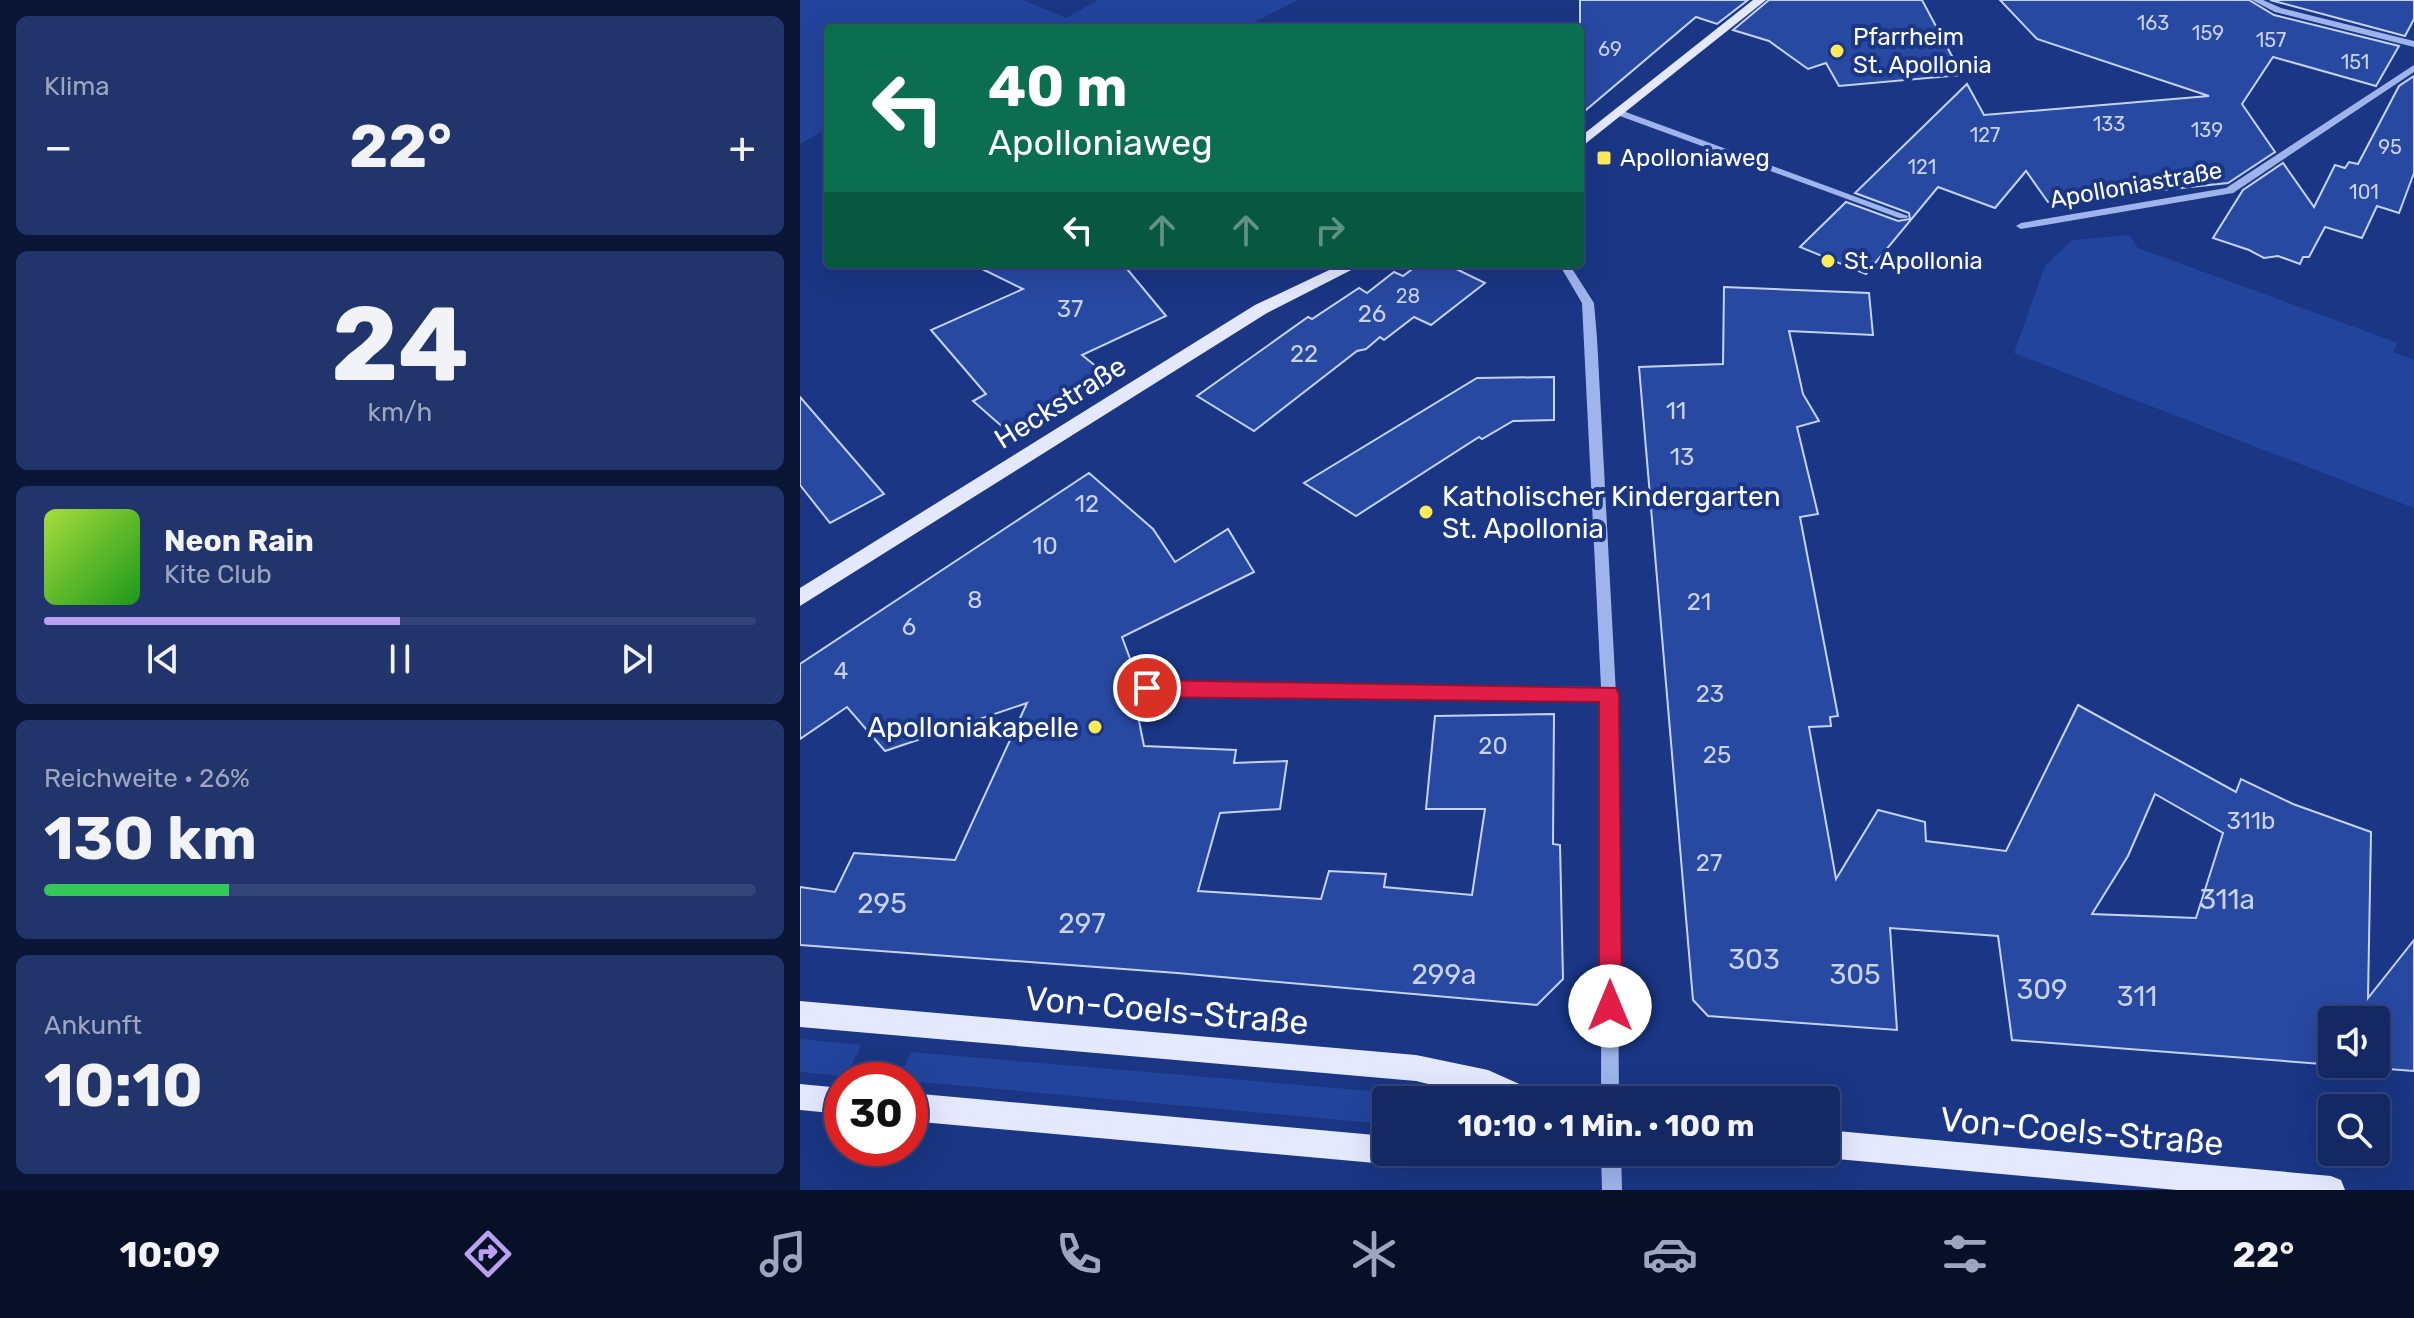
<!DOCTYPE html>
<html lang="de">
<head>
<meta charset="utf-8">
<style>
	body { margin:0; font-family:Rubik,sans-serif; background:#21346c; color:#f1f3f6; height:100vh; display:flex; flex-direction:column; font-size:30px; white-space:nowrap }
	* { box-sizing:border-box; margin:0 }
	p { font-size:26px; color:#9da6be }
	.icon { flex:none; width:44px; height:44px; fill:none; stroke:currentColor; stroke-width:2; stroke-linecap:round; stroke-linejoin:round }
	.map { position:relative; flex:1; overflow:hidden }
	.drawer { display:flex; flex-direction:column; gap:16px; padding:16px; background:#0b1636; width:800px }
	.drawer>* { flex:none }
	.top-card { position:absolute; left:24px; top:24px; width:760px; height:244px; border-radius:8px; box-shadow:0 8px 32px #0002,0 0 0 2px #334478; background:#0b6e4f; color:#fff; overflow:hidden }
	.controls { position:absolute; left:1518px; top:1006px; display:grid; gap:16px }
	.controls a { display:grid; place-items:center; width:72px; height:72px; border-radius:8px; background:#142863; box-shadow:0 8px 32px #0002,0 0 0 2px #334478; font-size:40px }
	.speed { position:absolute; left:24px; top:1062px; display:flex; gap:16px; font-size:40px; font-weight:700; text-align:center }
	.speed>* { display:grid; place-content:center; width:104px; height:104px; border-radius:50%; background:#142863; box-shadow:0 8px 32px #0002,0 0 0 2px #334478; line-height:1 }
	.speed .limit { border:12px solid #d22; background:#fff; color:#111 }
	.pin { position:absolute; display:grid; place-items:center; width:68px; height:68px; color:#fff; margin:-34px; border:4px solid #fff; border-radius:50%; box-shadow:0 2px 8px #0007 }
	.me { position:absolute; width:88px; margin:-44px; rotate:0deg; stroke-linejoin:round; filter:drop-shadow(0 0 6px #0008) }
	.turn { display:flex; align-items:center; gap:28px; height:168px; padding:0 32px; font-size:36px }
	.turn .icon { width:104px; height:104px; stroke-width:2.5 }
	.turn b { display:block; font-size:56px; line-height:68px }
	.lanes { display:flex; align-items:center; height:76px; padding:0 32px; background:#0003; justify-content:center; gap:40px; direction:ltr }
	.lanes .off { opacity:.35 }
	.big { font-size:60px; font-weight:700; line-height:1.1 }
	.drawer .widget { flex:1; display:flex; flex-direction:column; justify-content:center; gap:12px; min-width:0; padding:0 28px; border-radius:12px; background:#21346c }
	.drawer .dial { align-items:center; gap:0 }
	.dial b { font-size:104px; line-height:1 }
	.song { display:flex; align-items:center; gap:24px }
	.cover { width:96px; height:96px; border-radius:12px; background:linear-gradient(135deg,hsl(80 70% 55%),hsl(120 70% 35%)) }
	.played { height:8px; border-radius:4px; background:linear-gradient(90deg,#bca0f2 50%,#334478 50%) }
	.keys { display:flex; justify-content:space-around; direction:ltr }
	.heat { display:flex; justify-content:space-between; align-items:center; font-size:44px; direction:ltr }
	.charge { height:12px; border-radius:6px; background:linear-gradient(90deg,#34c759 26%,#334478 0) }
	.trip { position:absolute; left:572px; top:1086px; width:468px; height:80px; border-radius:8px; background:#142863; box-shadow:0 8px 32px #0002,0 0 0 2px #334478; font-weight:700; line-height:80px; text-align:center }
	.tab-bar { display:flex; height:128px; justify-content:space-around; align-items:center; background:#081028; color:#9da6be }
	.tab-bar .icon { width:56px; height:56px }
	.tab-bar .selected { color:#bca0f2 }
	.tab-bar b { font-size:36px; color:#f1f3f6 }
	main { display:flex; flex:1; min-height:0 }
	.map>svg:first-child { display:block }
	.green { fill:#23449d }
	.building { fill:#2849a2; stroke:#c4d3f9; stroke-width:2; fill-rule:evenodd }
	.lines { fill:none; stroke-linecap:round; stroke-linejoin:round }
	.minor { fill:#9fb4eb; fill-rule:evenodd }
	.major { fill:#e4e9ff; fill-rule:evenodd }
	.route { fill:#e11d48; stroke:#92132f; stroke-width:2 }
	.poi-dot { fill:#feeb5a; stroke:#1a3684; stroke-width:3 }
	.labels { text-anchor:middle; stroke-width:8; stroke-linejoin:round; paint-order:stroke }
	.far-number-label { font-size:20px; fill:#c9d2e8 }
	.far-poi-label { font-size:24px; fill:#fff; stroke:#1a3684; text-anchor:start }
	.far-street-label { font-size:24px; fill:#fff; stroke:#1a3684 }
	.number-label { font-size:24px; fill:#c9d2e8 }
	.street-label { font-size:28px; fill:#fff; stroke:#1a3684 }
	.poi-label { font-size:28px; fill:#fff; stroke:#1a3684; text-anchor:start }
	.near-number-label { font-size:28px; fill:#c9d2e8 }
	.near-street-label { font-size:34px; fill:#fff; stroke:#1a3684 }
</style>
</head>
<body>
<main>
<section class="drawer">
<div class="widget"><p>Klima</p>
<div class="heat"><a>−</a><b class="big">22°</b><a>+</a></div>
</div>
<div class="widget dial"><b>24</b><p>km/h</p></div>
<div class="widget">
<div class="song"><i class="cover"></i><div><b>Neon Rain</b><p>Kite Club</p></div></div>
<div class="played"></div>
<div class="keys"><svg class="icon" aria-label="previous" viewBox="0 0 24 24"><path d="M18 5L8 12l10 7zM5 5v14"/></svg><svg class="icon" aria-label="pause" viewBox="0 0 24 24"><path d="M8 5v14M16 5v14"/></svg><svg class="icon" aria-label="next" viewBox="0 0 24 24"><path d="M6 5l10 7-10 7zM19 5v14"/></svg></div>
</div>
<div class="widget"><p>Reichweite · 26%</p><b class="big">130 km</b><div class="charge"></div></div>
<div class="widget"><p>Ankunft</p><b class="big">10:10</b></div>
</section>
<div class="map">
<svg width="1614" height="1190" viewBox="0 0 1614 1190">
	<rect width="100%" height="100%" fill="#1a3684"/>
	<g class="green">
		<polygon points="0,0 223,0 266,18 298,0 498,0 443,28 28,28 28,128 0,144"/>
		<polygon points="1329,235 1338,248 1598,343 1593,352 1614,360 1614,508 1214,353 1245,266 1272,240"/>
		<polygon points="0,1039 61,1045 46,1076 0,1072"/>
		<polygon points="111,1052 607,1094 606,1100 586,1100 586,1124 98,1080"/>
	</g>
	<g class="building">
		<polygon points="780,0 948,0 917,24 896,17 780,115"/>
		<polygon points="969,0 1122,0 1162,75 1039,86 1026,63 1008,69 969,41 933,30"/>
		<polygon points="1200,0 1449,0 1474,15 1599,46 1576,86 1473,57 1442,104 1475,152 1428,183 1248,202 1226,171 1195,208 1138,187 1066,274 1000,247 1046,202 1098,221 1110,219 1109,213 1055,193 1167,84 1184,115 1409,96 1237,39"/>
		<polygon points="1470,0 1614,0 1614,19 1605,36"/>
		<polygon points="1614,76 1614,173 1599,213 1577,206 1562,238 1525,227 1509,257 1503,257 1500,264 1478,256 1464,258 1449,250 1413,238 1443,190 1483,163 1514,207 1535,165 1545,168 1549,162 1558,164 1599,86"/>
		<polygon points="172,264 323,264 366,316 282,355 308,376 218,429 205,429 173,401 186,394 131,330 223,289"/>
		<polygon points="619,264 646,264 685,283 631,325 614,317 584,340 580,337 566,349 557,351 454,431 397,396 508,317 512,319 559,288 567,293 594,272 603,276"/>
		<path d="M924,287L1069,293L1073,335L989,331L1003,394L1019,421L997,427L1018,514L1000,517L1038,716L1030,717L1031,726L1009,727L1036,879L1078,810L1125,822L1126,841L1206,851L1278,705L1436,792L1441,779L1493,804L1571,832L1568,998L1614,940V1071L1212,1040L1198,936L1090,928L1097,1030L908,1016L893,1000L839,367L923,364ZM1355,794L1423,833L1396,918L1292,914L1328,856ZM1532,1020H1576V1064H1532Z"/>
		<polygon points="754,377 754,420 713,421 682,439 679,437 556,516 504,483 677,378"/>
		<polygon points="0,397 84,494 30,523 0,485"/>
		<polygon points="289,473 353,529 375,562 428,529 454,572 322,637 332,664 328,666 344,746 436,750 434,763 487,761 480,809 420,813 398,891 521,899 529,871 586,874 584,887 672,895 685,809 626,809 635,716 754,714 753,844 760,845 763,979 737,1005 377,973 0,945 0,887 35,892 54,853 155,860 227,703 85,751 47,707 0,739 0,664"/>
	</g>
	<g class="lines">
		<g class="minor">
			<polygon points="1452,0 1463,0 1481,8 1614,41 1614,47 1475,12"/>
			<polygon points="1614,65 1614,72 1433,193 1221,229 1216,226 1221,223 1426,188"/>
			<polygon points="817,111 823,111 1108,216 1107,218 1099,218 817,115"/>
			<polygon points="759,264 769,264 794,303 797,338 816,694 819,1100 801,1100 802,700 347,694 342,693 340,688 342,683 347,682 801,687 782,303"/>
			<polygon points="801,1152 821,1152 822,1190 802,1190"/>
		</g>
		<g class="major">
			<polygon points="953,0 966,0 780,148 780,137"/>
			<polygon points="542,264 563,264 467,313 0,606 0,588 455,305"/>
			<polygon points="0,1001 616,1055 688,1070 733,1090 736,1100 694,1100 616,1081 0,1027"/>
			<polygon points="0,1084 42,1088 42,1114 0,1110"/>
			<polygon points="110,1093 586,1136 586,1152 599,1152 596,1160 586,1164 110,1121"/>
			<polygon points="1026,1130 1531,1176 1541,1180 1545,1190 1377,1190 1026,1158 1016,1152 1026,1152"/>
		</g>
	</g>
	<polygon class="route" points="347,680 816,688 819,694 822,1006 818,1015 810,1018 802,1015 799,1006 799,702 347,697 340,694 337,688 340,683"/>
	<g class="poi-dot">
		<circle cx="1037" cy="51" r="8"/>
		<rect x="796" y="150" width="16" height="16" rx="4"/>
		<circle cx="1028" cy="261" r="8"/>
		<circle cx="626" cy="512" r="8"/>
		<circle cx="295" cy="727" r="8"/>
	</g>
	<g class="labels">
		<g class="far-number-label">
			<text x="1353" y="30">163</text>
			<text x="1408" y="40">159</text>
			<text x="1471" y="47">157</text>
			<text x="810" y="56">69</text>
			<text x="1555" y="69">151</text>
			<text x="1309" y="131">133</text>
			<text x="1407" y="137">139</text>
			<text x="1185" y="142">127</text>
			<text x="1590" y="154">95</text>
			<text x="1122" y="174">121</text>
			<text x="1564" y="199">101</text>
			<text x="608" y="303">28</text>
		</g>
		<g class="far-poi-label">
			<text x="1053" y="45">Pfarrheim<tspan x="1053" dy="28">St. Apollonia</tspan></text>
			<text x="820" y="166">Apolloniaweg</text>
			<text x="1044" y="269">St. Apollonia</text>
		</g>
		<g class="far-street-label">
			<text transform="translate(1336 185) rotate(-10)" y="8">Apolloniastraße</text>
		</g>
		<g class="number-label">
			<text x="270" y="317">37</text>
			<text x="572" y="322">26</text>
			<text x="504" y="362">22</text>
			<text x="876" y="419">11</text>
			<text x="882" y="465">13</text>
			<text x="287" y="512">12</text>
			<text x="245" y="554">10</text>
			<text x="175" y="608">8</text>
			<text x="899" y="610">21</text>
			<text x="109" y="635">6</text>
			<text x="41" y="679">4</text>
			<text x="910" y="702">23</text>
			<text x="693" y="754">20</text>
			<text x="917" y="763">25</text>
			<text x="1451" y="829">311b</text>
			<text x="909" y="871">27</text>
		</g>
		<g class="street-label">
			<text transform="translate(260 402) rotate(-32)" y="10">Heckstraße</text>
		</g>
		<g class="poi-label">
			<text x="642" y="506">Katholischer Kindergarten<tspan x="642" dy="32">St. Apollonia</tspan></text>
			<text x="279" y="737" text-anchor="end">Apolloniakapelle</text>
		</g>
		<g class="near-number-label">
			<text x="1427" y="909">311a</text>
			<text x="82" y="913">295</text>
			<text x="282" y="933">297</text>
			<text x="954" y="969">303</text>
			<text x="644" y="984">299a</text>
			<text x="1055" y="984">305</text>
			<text x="1242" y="999">309</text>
			<text x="1337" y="1006">311</text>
		</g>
		<g class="near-street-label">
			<text transform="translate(367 1010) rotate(5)" y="12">Von-Coels-Straße</text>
			<text transform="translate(1282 1131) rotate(5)" y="12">Von-Coels-Straße</text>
		</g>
	</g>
</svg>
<div class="controls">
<a><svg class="icon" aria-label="sound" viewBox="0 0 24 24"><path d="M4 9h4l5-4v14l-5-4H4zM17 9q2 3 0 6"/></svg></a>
<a><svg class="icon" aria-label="search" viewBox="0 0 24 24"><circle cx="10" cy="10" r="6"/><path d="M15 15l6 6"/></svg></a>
</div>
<div class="speed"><div class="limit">30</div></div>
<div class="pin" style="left:347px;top:688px;background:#d93025"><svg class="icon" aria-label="arrive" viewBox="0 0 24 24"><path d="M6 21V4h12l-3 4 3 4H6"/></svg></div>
<svg class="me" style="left:810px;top:1006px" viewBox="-20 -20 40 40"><circle r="19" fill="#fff"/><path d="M0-13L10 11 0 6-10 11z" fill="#e11d48"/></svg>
<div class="trip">10:10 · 1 Min. · 100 m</div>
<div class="top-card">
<div class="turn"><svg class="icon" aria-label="left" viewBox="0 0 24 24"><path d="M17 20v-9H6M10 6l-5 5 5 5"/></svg><div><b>40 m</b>Apolloniaweg</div></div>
<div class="lanes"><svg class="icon" aria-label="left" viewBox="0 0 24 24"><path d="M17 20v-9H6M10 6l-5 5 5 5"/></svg><svg class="icon off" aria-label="ahead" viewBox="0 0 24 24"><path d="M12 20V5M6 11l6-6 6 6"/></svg><svg class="icon off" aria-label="ahead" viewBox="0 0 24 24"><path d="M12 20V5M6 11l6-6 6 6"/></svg><svg class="icon off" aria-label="right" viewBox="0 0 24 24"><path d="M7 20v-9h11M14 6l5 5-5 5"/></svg></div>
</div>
</div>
</main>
<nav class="tab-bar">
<b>10:09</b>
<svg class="icon selected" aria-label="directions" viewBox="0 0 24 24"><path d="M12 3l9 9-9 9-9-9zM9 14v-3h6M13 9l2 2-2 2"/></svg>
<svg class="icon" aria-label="music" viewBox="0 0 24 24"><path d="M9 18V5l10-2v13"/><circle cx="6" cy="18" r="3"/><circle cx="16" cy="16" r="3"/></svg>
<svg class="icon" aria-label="phone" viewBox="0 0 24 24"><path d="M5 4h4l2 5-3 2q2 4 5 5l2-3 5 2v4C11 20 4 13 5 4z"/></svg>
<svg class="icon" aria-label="climate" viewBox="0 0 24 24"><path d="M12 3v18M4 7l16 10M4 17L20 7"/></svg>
<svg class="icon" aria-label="car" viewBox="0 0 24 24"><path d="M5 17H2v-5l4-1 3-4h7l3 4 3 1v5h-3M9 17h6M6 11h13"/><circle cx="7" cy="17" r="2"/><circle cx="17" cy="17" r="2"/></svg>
<svg class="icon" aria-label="filters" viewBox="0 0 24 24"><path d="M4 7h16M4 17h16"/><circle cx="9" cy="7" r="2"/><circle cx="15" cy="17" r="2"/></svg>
<b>22°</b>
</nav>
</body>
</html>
